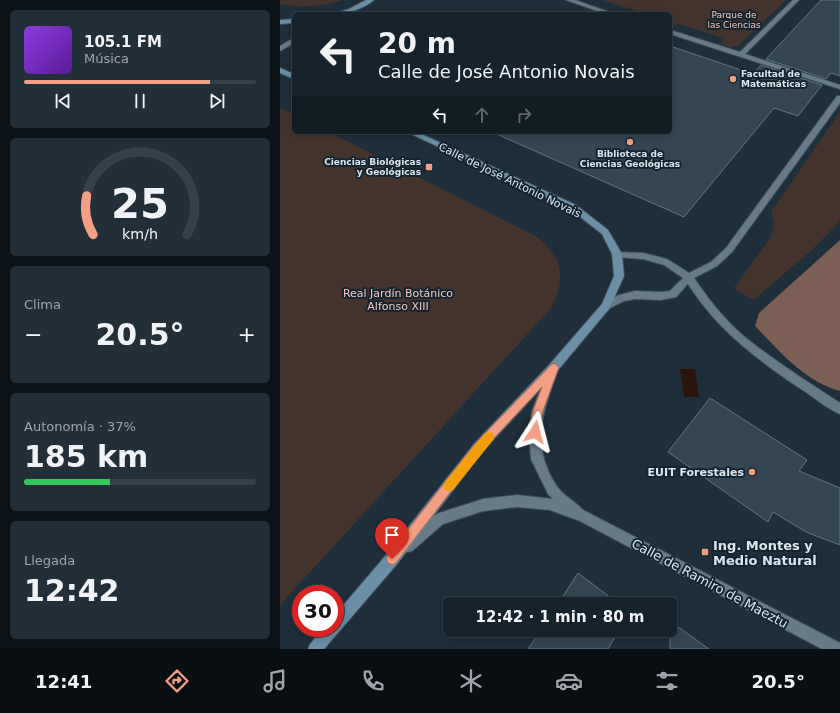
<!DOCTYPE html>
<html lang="es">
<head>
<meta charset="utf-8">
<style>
	body { margin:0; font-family:"DejaVu Sans",sans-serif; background:#232f38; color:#f1f3f6; height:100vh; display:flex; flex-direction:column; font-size:15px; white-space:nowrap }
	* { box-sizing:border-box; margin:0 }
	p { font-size:13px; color:#9ea4a9 }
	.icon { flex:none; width:22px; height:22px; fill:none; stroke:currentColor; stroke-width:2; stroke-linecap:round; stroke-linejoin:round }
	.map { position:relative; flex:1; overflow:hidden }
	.drawer { display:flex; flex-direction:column; gap:10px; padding:10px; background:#0c1318; width:280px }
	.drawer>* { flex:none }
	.guide { position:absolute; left:12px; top:12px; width:380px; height:122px; border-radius:6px; box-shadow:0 2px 10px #0003,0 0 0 1px #354048; background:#16232c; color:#f1f3f6; overflow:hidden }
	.speed { position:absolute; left:12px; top:585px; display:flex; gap:8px; font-size:20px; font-weight:700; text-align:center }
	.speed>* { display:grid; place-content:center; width:52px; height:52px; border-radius:50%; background:#16232c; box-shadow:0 2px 10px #0003,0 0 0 1px #354048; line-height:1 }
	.speed .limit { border:6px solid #d22; background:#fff; color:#111 }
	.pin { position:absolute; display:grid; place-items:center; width:34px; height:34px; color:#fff; margin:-41px -17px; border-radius:50% 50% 50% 0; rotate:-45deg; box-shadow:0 0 4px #0007 }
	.pin .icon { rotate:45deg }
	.me { position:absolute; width:44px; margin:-22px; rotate:9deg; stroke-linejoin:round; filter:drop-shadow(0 0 3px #0008) }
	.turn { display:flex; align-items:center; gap:14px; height:84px; padding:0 20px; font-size:18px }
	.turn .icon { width:52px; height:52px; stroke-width:2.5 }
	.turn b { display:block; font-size:28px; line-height:34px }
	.lanes { display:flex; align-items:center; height:38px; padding:0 20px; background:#0003; justify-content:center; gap:20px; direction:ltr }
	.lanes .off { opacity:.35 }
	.big { font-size:30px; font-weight:700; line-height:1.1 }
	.drawer .card { flex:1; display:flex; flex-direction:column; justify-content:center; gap:6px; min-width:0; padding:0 14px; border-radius:6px; background:#232f38 }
	.drawer .dial { align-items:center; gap:0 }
	.dial svg { height:104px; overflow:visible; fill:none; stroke:#354048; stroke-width:7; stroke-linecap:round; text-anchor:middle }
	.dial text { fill:#f1f3f6; stroke:none }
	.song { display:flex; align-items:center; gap:12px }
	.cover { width:48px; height:48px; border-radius:6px; background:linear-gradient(135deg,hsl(270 70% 55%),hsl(270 70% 35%)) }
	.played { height:4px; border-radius:2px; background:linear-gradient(90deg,#f39f84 80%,#354048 80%) }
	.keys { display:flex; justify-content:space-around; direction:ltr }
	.heat { display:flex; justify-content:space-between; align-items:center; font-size:22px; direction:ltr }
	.charge { height:6px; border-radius:3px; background:linear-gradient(90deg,#34c759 37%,#354048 0) }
	.trip { position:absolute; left:163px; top:597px; width:234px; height:40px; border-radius:6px; background:#16232c; box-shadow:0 2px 10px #0003,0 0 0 1px #354048; font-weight:700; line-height:40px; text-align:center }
	.tab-bar { display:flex; height:64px; justify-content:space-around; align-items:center; background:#090e12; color:#9ea4a9 }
	.tab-bar .icon { width:28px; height:28px }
	.tab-bar .selected { color:#f39f84 }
	.tab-bar b { font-size:18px; color:#f1f3f6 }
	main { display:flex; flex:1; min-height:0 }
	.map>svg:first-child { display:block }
	.green { fill:#44332d }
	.forest { fill:#7b5e54 }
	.water { fill:#2b140c }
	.building { fill:#344653; stroke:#5f7381 }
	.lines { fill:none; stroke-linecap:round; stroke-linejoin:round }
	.lane-casing { stroke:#3d4d57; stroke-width:2 }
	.street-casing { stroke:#3d4d57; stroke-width:2 }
	.secondary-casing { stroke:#3d4d57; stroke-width:2 }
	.lane { fill:#667a88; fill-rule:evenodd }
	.street { fill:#667a88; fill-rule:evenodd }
	.secondary { fill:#6b8fa7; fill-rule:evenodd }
	.route { fill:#f39f84; stroke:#9e6756 }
	.slow { fill:#f59e0b }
	.poi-dot { fill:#f39f84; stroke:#142531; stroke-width:1.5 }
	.labels { text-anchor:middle; stroke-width:4; stroke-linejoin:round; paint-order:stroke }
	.far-park-label { font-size:9px; fill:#f8c9ba; stroke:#142531 }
	.far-poi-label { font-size:9px; font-weight:bold; fill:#dae5ed; stroke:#142531; text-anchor:start }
	.street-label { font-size:11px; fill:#dae5ed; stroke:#142531 }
	.park-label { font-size:11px; fill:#f8c9ba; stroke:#142531 }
	.poi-label { font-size:11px; font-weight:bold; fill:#dae5ed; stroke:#142531; text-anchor:end }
	.near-poi-label { font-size:13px; font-weight:bold; fill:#dae5ed; stroke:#142531; text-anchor:start }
	.near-street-label { font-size:13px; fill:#dae5ed; stroke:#142531 }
</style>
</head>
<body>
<main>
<section class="drawer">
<div class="card">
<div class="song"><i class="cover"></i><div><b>105.1 FM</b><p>Música</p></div></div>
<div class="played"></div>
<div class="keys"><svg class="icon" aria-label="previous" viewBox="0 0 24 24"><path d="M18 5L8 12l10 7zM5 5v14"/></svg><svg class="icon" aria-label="pause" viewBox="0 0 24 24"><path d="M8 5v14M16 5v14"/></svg><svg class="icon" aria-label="next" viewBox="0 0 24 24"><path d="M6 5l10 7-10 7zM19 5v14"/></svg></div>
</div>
<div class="card dial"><svg viewBox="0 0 100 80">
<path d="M14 69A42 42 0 1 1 86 69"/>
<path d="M14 69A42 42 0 0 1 9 39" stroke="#f39f84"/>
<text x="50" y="56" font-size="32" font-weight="700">25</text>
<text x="50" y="72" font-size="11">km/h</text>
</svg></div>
<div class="card"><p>Clima</p>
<div class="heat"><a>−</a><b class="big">20.5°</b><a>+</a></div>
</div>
<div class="card"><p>Autonomía · 37%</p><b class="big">185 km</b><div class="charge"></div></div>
<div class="card"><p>Llegada</p><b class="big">12:42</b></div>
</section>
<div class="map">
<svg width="560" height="649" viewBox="0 0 560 649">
	<rect width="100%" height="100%" fill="#1e2f3b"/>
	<g class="green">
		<path d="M0,0H63C41,7 22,8 0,4Z"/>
		<polygon points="322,0 506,0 458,46 450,47 442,44 441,42 444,38 398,24 390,28 390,14 367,14"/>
		<path d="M0,108L14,115V132H49L257,237C283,259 286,275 272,307L0,605Z"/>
		<polygon points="560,112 560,221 532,250 473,300 454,288 491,237 494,223 491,212"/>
	</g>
	<path class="forest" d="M560,240V391C525,382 499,351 475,326L479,313Z"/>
	<polygon class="water" points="400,369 415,369 419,397 404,397"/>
	<g class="building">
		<polygon points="541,0 560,0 560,76 551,73 546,79 486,59"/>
		<polygon points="390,46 473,74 481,65 542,85 518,116 494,108 404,217 212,132 390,132"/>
		<polygon points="430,398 527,460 519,471 560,488 560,545 526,532 493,512 488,522 388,452"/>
		<polygon points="298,573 339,604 278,604"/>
		<polygon points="390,621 429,649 390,649"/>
		<polygon points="261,630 339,630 328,649 248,649"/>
	</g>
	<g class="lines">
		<g class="lane-casing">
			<path id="lane" d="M409,273L412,275C426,296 446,322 466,338C496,362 528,382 560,403V414C547,409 535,398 524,391C477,360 432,326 404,277Z"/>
		</g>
		<g class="street-casing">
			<g id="street">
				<polygon points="286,0 295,0 335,14 326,14"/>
				<polygon points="513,0 519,0 465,54 560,85 560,89 390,34 390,30 460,52"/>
				<polygon points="14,38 14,43 0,51 0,46"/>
				<polygon points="557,96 560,96 560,103 452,252 437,266 412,279 396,297 381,300 355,299 344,301 326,310 323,309 321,306 323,303 339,295 355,291 381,292 390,291 403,278 384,265 363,259 337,257 334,256 332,254 334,252 363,253 387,259 409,273 431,262 446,248"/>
				<path d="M274,363L278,364L279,367C264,409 249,443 276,485C282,495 295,501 303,510L560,643V649H542L300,521L270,510L237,507L203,511L163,524L132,551L127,552L122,551L121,546L122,541L155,515L159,513L203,499L237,495L273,499L268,494L251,459L249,432L252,411L269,367L270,364Z"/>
			</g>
		</g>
		<g class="secondary-casing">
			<g id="secondary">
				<path d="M86,0H94C82,10 66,14 51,14L69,9Z"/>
				<polygon points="14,19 14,23 0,24 0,20"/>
				<polygon points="0,68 14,74 14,79 0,73"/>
				<polygon points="127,132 137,132 296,205 328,230 342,254 344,276 329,309 278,370 202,452 117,564 44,649 28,649 30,644 44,628 55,628 55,615 107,554 194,444 270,364 322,304 334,276 332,254 322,234 290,209"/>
			</g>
		</g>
		<use href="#lane" class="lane"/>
		<use href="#street" class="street"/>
		<use href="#secondary" class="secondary"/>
	</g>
	<path class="route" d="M274,363L279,367L263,411L259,435L255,436L251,435C246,424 258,398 262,387L202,451L116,563L112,565L108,563L106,559L108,555L194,445L271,365Z"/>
	<polygon class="slow" points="209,432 213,433 214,437 213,440 173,490 169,491 165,490 163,486 165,482 205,433"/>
	<g class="poi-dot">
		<circle cx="453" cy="79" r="4"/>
		<circle cx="350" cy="142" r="4"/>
		<rect x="145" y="163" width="8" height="8" rx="2"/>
		<circle cx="472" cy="472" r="4"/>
		<rect x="421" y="548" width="8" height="8" rx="2"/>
	</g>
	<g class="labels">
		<g class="far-park-label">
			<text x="454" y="18">Parque de<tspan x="454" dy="10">las Ciencias</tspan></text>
		</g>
		<g class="far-poi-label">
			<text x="461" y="77">Facultad de<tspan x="461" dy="10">Matemáticas</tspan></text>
			<text x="350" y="157" text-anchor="middle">Biblioteca de<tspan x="350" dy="10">Ciencias Geológicas</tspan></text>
			<text x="141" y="165" text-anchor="end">Ciencias Biológicas<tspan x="141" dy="10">y Geológicas</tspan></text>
		</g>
		<g class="street-label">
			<text transform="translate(230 180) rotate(26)" y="4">Calle de José Antonio Novais</text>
		</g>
		<g class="park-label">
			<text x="118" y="297">Real Jardín Botánico<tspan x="118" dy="13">Alfonso XIII</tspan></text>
		</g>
		<g class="poi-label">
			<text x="464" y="476">EUIT Forestales</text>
		</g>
		<g class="near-poi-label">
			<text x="433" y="550">Ing. Montes y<tspan x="433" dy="15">Medio Natural</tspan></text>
		</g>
		<g class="near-street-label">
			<text transform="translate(430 583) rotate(28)" y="5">Calle de Ramiro de Maeztu</text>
		</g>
	</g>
</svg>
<div class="speed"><div class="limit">30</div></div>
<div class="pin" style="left:112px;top:559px;background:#d93025"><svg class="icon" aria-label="arrive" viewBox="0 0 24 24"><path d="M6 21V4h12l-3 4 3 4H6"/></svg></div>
<svg class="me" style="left:255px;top:432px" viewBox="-20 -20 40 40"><path d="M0-17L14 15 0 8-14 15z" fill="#f39f84" stroke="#fff" stroke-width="4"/></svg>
<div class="trip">12:42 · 1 min · 80 m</div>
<div class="guide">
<div class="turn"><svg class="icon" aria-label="left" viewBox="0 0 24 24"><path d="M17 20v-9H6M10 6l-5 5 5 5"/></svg><div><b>20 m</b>Calle de José Antonio Novais</div></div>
<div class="lanes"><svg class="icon" aria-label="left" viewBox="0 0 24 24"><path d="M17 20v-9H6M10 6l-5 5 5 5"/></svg><svg class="icon off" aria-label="ahead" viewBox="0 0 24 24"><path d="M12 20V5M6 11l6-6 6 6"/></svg><svg class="icon off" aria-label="right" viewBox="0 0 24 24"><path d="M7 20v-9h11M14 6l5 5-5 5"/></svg></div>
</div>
</div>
</main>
<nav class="tab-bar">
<b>12:41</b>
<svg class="icon selected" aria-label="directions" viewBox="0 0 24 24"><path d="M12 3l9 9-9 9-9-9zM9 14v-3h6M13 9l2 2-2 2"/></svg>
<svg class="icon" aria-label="music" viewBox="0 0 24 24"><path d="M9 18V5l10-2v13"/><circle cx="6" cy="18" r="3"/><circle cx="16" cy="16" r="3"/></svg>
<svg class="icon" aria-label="phone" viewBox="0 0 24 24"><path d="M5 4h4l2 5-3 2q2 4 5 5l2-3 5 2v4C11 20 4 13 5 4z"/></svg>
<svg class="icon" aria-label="climate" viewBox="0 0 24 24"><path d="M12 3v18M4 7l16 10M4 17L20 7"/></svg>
<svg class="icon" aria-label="car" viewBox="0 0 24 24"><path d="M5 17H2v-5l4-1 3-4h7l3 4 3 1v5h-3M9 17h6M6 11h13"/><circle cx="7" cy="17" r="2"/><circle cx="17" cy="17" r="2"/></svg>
<svg class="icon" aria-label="filters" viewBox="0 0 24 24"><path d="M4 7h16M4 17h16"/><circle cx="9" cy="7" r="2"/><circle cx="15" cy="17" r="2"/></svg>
<b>20.5°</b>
</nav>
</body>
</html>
